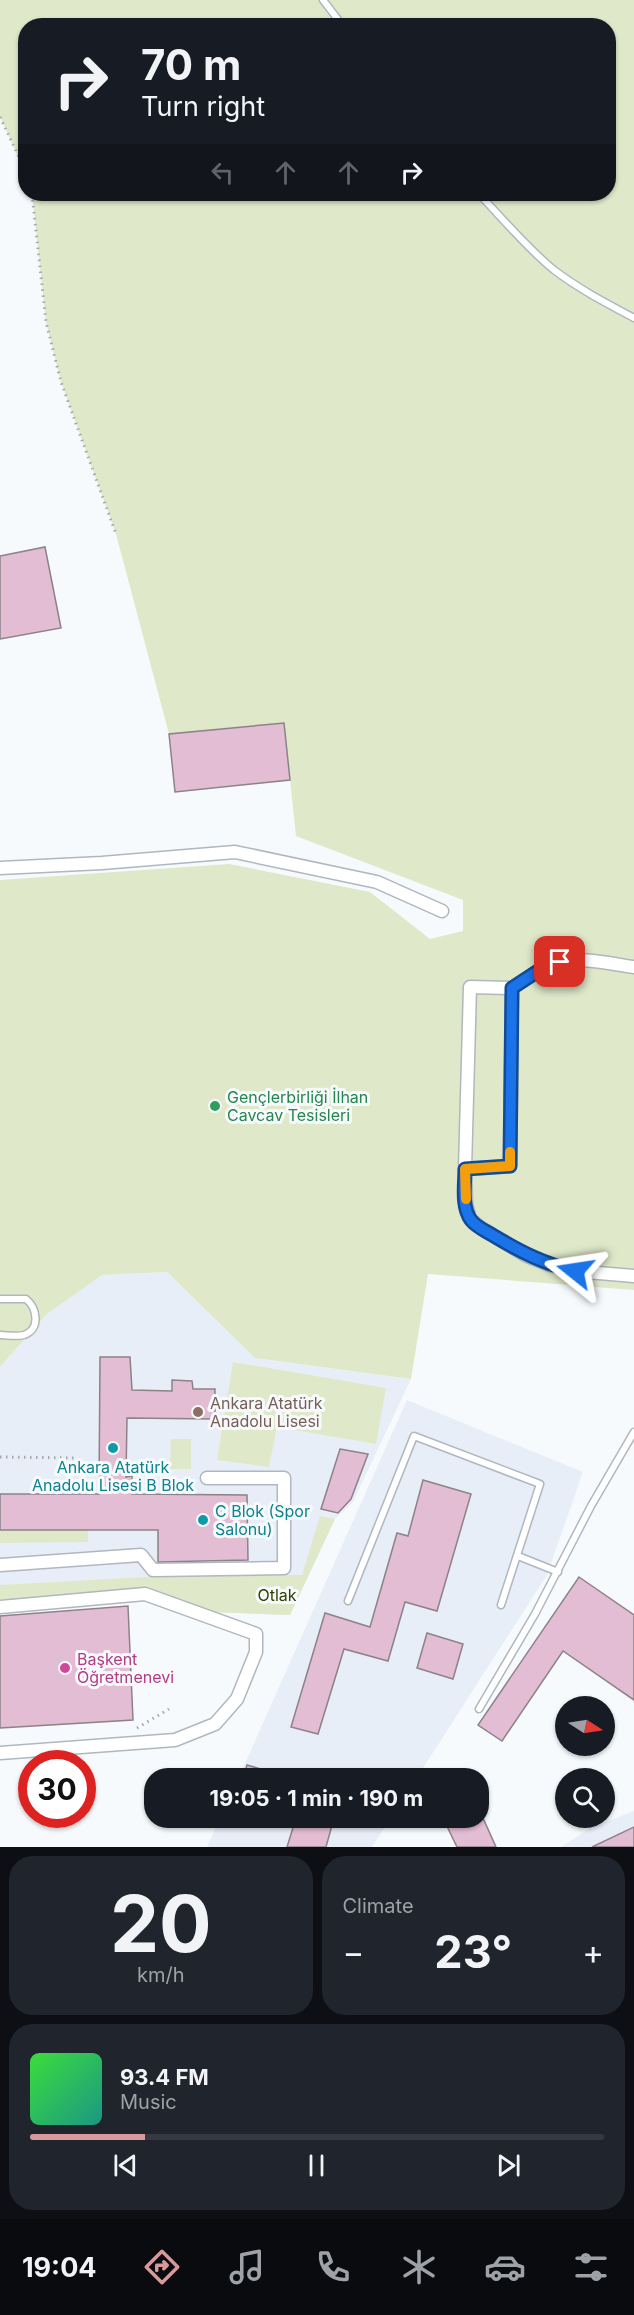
<!DOCTYPE html>
<html lang="en">
<head>
<meta charset="utf-8">
<style>
	body { margin:0; font-family:Inter,sans-serif; background:#20242c; color:#f1f3f6; height:100vh; display:flex; flex-direction:column; font-size:22px; white-space:nowrap }
	* { box-sizing:border-box; margin:0 }
	p { font-size:20px; color:#9ea1a6 }
	.icon { flex:none; width:33px; height:33px; fill:none; stroke:currentColor; stroke-width:2; stroke-linecap:round; stroke-linejoin:round }
	.map { position:relative; height:1847px; overflow:hidden }
	.panel { display:flex; flex-direction:column; gap:9px; padding:9px; background:#0d0f14; flex:1 }
	.panel>* { flex:none }
	.banner { position:absolute; left:18px; top:18px; width:598px; height:183px; border-radius:24px; box-shadow:0 2px 4px #0004; background:#171b24; color:#f1f3f6; overflow:hidden }
	.needle { width:39px; rotate:102deg }
	.buttons { position:absolute; left:555px; top:1696px; display:grid; gap:12px }
	.buttons a { display:grid; place-items:center; width:60px; height:60px; border-radius:50%; background:#171b24; box-shadow:0 2px 4px #0004; font-size:30px }
	.speed { position:absolute; left:18px; top:1750px; display:flex; gap:12px; font-size:30px; font-weight:700; text-align:center }
	.speed>* { display:grid; place-content:center; width:78px; height:78px; border-radius:50%; background:#171b24; box-shadow:0 2px 4px #0004; line-height:1 }
	.speed .limit { border:9px solid #d22; background:#fff; color:#111 }
	.pin { position:absolute; display:grid; place-items:center; width:51px; height:51px; color:#fff; margin:-26px; border-radius:12px; box-shadow:0 3px 9px #0006 }
	.me { position:absolute; width:66px; margin:-33px; rotate:285deg; stroke-linejoin:round; filter:drop-shadow(0 0 4px #0008) }
	.turn { display:flex; align-items:center; gap:21px; height:126px; padding:0 24px; font-size:27px }
	.turn .icon { width:78px; height:78px; stroke-width:2.5 }
	.turn b { display:block; font-size:42px; line-height:51px }
	.lanes { display:flex; align-items:center; height:57px; padding:0 24px; background:#0003; justify-content:center; gap:30px; direction:ltr }
	.lanes .off { opacity:.35 }
	.big { font-size:45px; font-weight:700; line-height:1.1 }
	.panel .card { flex:1; display:flex; flex-direction:column; justify-content:center; gap:9px; min-width:0; padding:0 21px; border-radius:24px; background:#20242c }
	.panel .dial { align-items:center; gap:0 }
	.dial b { font-size:78px; line-height:1 }
	.song { display:flex; align-items:center; gap:18px }
	.cover { width:72px; height:72px; border-radius:9px; background:linear-gradient(135deg,hsl(120 70% 55%),hsl(170 70% 35%)) }
	.played { height:6px; border-radius:3px; background:linear-gradient(90deg,#d8999b 20%,#363941 20%) }
	.keys { display:flex; justify-content:space-around; direction:ltr }
	.heat { display:flex; justify-content:space-between; align-items:center; font-size:33px; direction:ltr }
	.panel .tiles { flex:1; display:grid; gap:9px; grid-template-columns:1fr 1fr }
	.card:last-child { grid-column:span 2 }
	.trip { position:absolute; left:144px; top:1768px; width:345px; height:60px; border-radius:24px; background:#171b24; box-shadow:0 2px 4px #0004; font-weight:700; line-height:60px; text-align:center }
	.dock { display:flex; height:96px; justify-content:space-around; align-items:center; background:#090b0e; color:#9ea1a6 }
	.dock .icon { width:42px; height:42px }
	.dock .selected { color:#d8999b }
	.dock b { font-size:27px; color:#f1f3f6 }
	.map>svg:first-child { display:block }
	.built { fill:#e8eef8 }
	.green { fill:#dfe8c9 }
	.building { fill:#e3bdd4; stroke:#8c8288; stroke-width:1.5 }
	.lines { fill:none; stroke-linecap:round; stroke-linejoin:round }
	.lane-casing { stroke:#b0b7bf; stroke-width:9 }
	.street-casing { stroke:#b0b7bf; stroke-width:15 }
	.path { stroke:#a6a9ac; stroke-width:3; stroke-dasharray:1.5 4.5; stroke-linecap:butt }
	.lane { stroke:#fff; stroke-width:6 }
	.street { stroke:#fff; stroke-width:12 }
	.route-casing { stroke:#114b97; stroke-width:15 }
	.route { stroke:#1a73e8; stroke-width:10 }
	.slow { stroke:#f59e0b; stroke-width:10 }
	.leisure-dot { fill:#2e9e5b; stroke:#f7fafd; stroke-width:2 }
	.education-dot { fill:#8d6e63; stroke:#f7fafd; stroke-width:2 }
	.culture-dot { fill:#0f9aa8; stroke:#f7fafd; stroke-width:2 }
	.hotel-dot { fill:#d1479c; stroke:#f7fafd; stroke-width:2 }
	.labels { text-anchor:middle; stroke-width:6; stroke-linejoin:round; paint-order:stroke }
	.leisure-label { font-size:16px; fill:#27864d; stroke:#f7fafd; text-anchor:start }
	.education-label { font-size:16px; fill:#785e54; stroke:#f7fafd; text-anchor:start }
	.culture-label { font-size:16px; fill:#0d838f; stroke:#f7fafd }
	.park-label { font-size:16px; fill:#344000; stroke:#f7fafd }
	.hotel-label { font-size:16px; fill:#b23c85; stroke:#f7fafd; text-anchor:start }
</style>
</head>
<body>
<div class="map">
<svg width="634" height="1847" viewBox="0 0 634 1847">
	<rect width="100%" height="100%" fill="#f7fafd"/>
	<g class="built">
		<polygon points="167,1272 255,1358 411,1379 353,1502 335,1519 290,1615 209,1612 148,1587 0,1601 0,1367 47,1314 101,1275"/>
		<polygon points="407,1400 583,1472 547,1575 416,1779 238,1779"/>
		<polygon points="634,1811 634,1847 561,1847 590,1828"/>
		<polygon points="220,1818 391,1818 372,1847 207,1847"/>
	</g>
	<g class="green">
		<polygon points="0,0 634,0 634,1290 428,1274 411,1379 255,1358 167,1272 102,1275 47,1314 0,1367 0,880 229,864 370,892 430,939 463,931 463,900 296,836 284,723 169,734 116,534 61,382 46,322 32,194 609,194 609,26 26,26 25,172 0,117"/>
		<polygon points="233,1362 386,1388 376,1444 277,1427 269,1467 217,1460"/>
		<polygon points="171,1439 191,1439 191,1469 170,1469"/>
		<polygon points="320,1516 335,1519 290,1615 209,1612 148,1587 0,1600 0,1585 163,1576 302,1575"/>
		<polygon points="88,1529 88,1542 0,1543 0,1530"/>
	</g>
	<g class="building">
		<polygon points="45,547 61,628 0,639 0,556"/>
		<polygon points="284,723 290,780 175,792 169,734"/>
		<polygon points="100,1357 130,1357 132,1390 172,1391 172,1380 192,1381 193,1389 215,1389 215,1419 127,1418 126,1477 132,1476 132,1494 247,1495 248,1560 158,1562 158,1530 0,1530 0,1494 99,1494"/>
		<polygon points="340,1449 368,1454 351,1499 338,1513 321,1509"/>
		<polygon points="423,1480 471,1494 437,1611 405,1602 388,1661 344,1649 318,1734 291,1727 325,1613 370,1627 397,1533 408,1536"/>
		<polygon points="579,1577 634,1615 634,1700 563,1651 502,1741 478,1725"/>
		<polygon points="128,1606 133,1720 0,1728 0,1616"/>
		<polygon points="427,1633 463,1644 453,1679 417,1668"/>
		<polygon points="247,1765 285,1776 285,1779 243,1779"/>
		<polygon points="296,1818 334,1818 326,1847 287,1847"/>
		<polygon points="443,1818 483,1818 496,1847 457,1847"/>
		<polygon points="634,1827 634,1847 592,1847"/>
	</g>
	<g class="lines">
		<g class="lane-casing">
			<g id="lane">
				<polyline points="323,0 343,26"/>
				<path d="M479,194C503,219 527,248 554,270C579,289 606,303 634,318"/>
				<path d="M0,1299H26C37,1308 41,1329 24,1335C17,1337 7,1335 0,1335"/>
				<polyline points="518,1556 558,1572"/>
				<polyline points="348,1601 414,1436 540,1484 501,1605"/>
				<polyline points="479,1709 535,1614 591,1506 634,1432"/>
			</g>
		</g>
		<g class="street-casing">
			<g id="street">
				<polyline points="0,868 102,863 235,852 377,882 442,911"/>
				<polygon points="470,987 512,988 510,1166 465,1169"/>
				<path d="M512,988C527,978 541,968 558,963C581,956 611,964 634,967"/>
				<polyline points="465,1169 466,1204 470,1219 481,1228 527,1256 550,1265 575,1271 634,1276"/>
				<polyline points="0,1565 141,1555 153,1570 284,1568 284,1478 207,1478"/>
				<polyline points="0,1607 145,1594 256,1634 256,1652 237,1699 215,1724 175,1740 0,1753"/>
			</g>
		</g>
		<g class="path">
			<polyline points="0,117 26,172"/>
			<polyline points="32,194 46,322 61,382 116,534"/>
			<polyline points="0,1457 77,1458"/>
			<polyline points="137,1728 169,1709"/>
		</g>
		<use href="#lane" class="lane"/>
		<use href="#street" class="street"/>
	</g>
	<g class="lines">
		<g class="route-casing">
			<path id="route" d="M560,962L538,971L512,988L510,1166L465,1169C465,1183 461,1207 471,1220C476,1227 486,1231 494,1236C521,1252 544,1264 575,1271"/>
		</g>
		<use href="#route" class="route"/>
		<polyline class="slow" points="466,1199 465,1169 510,1166 510,1152"/>
	</g>
	<circle class="leisure-dot" cx="215" cy="1106" r="6"/>
	<circle class="education-dot" cx="198" cy="1412" r="6"/>
	<g class="culture-dot">
		<circle cx="113" cy="1448" r="6"/>
		<circle cx="203" cy="1520" r="6"/>
	</g>
	<circle class="hotel-dot" cx="65" cy="1668" r="6"/>
	<g class="labels">
		<g class="leisure-label">
			<text x="227" y="1103">Gençlerbirliği İlhan<tspan x="227" dy="18">Cavcav Tesisleri</tspan></text>
		</g>
		<g class="education-label">
			<text x="210" y="1409">Ankara Atatürk<tspan x="210" dy="18">Anadolu Lisesi</tspan></text>
		</g>
		<g class="culture-label">
			<text x="113" y="1473">Ankara Atatürk<tspan x="113" dy="18">Anadolu Lisesi B Blok</tspan></text>
			<text x="215" y="1517" text-anchor="start">C Blok (Spor<tspan x="215" dy="18">Salonu)</tspan></text>
		</g>
		<g class="park-label">
			<text x="277" y="1601">Otlak</text>
		</g>
		<g class="hotel-label">
			<text x="77" y="1665">Başkent<tspan x="77" dy="18">Öğretmenevi</tspan></text>
		</g>
	</g>
</svg>
<div class="buttons">
<a><svg class="needle" viewBox="-14 -14 28 28"><path d="M0-13l5 13h-10z" fill="#e53935"/><path d="M0 13l5-13h-10z" fill="#9ea1a6"/></svg></a>
<a><svg class="icon" aria-label="search" viewBox="0 0 24 24"><circle cx="10" cy="10" r="6"/><path d="M15 15l6 6"/></svg></a>
</div>
<div class="speed"><div class="limit">30</div></div>
<div class="pin" style="left:560px;top:962px;background:#d93025"><svg class="icon" aria-label="arrive" viewBox="0 0 24 24"><path d="M6 21V4h12l-3 4 3 4H6"/></svg></div>
<svg class="me" style="left:575px;top:1271px" viewBox="-20 -20 40 40"><path d="M0-17L14 15 0 8-14 15z" fill="#1a73e8" stroke="#fff" stroke-width="4"/></svg>
<div class="trip">19:05 · 1 min · 190 m</div>
<div class="banner">
<div class="turn"><svg class="icon" aria-label="right" viewBox="0 0 24 24"><path d="M7 20v-9h11M14 6l5 5-5 5"/></svg><div><b>70 m</b>Turn right</div></div>
<div class="lanes"><svg class="icon off" aria-label="left" viewBox="0 0 24 24"><path d="M17 20v-9H6M10 6l-5 5 5 5"/></svg><svg class="icon off" aria-label="ahead" viewBox="0 0 24 24"><path d="M12 20V5M6 11l6-6 6 6"/></svg><svg class="icon off" aria-label="ahead" viewBox="0 0 24 24"><path d="M12 20V5M6 11l6-6 6 6"/></svg><svg class="icon" aria-label="right" viewBox="0 0 24 24"><path d="M7 20v-9h11M14 6l5 5-5 5"/></svg></div>
</div>
</div>
<section class="panel">
<div class="tiles">
<div class="card dial"><b>20</b><p>km/h</p></div>
<div class="card"><p>Climate</p>
<div class="heat"><a>−</a><b class="big">23°</b><a>+</a></div>
</div>
<div class="card">
<div class="song"><i class="cover"></i><div><b>93.4 FM</b><p>Music</p></div></div>
<div class="played"></div>
<div class="keys"><svg class="icon" aria-label="previous" viewBox="0 0 24 24"><path d="M18 5L8 12l10 7zM5 5v14"/></svg><svg class="icon" aria-label="pause" viewBox="0 0 24 24"><path d="M8 5v14M16 5v14"/></svg><svg class="icon" aria-label="next" viewBox="0 0 24 24"><path d="M6 5l10 7-10 7zM19 5v14"/></svg></div>
</div>
</div>
</section>
<nav class="dock">
<b>19:04</b>
<svg class="icon selected" aria-label="directions" viewBox="0 0 24 24"><path d="M12 3l9 9-9 9-9-9zM9 14v-3h6M13 9l2 2-2 2"/></svg>
<svg class="icon" aria-label="music" viewBox="0 0 24 24"><path d="M9 18V5l10-2v13"/><circle cx="6" cy="18" r="3"/><circle cx="16" cy="16" r="3"/></svg>
<svg class="icon" aria-label="phone" viewBox="0 0 24 24"><path d="M5 4h4l2 5-3 2q2 4 5 5l2-3 5 2v4C11 20 4 13 5 4z"/></svg>
<svg class="icon" aria-label="climate" viewBox="0 0 24 24"><path d="M12 3v18M4 7l16 10M4 17L20 7"/></svg>
<svg class="icon" aria-label="car" viewBox="0 0 24 24"><path d="M5 17H2v-5l4-1 3-4h7l3 4 3 1v5h-3M9 17h6M6 11h13"/><circle cx="7" cy="17" r="2"/><circle cx="17" cy="17" r="2"/></svg>
<svg class="icon" aria-label="filters" viewBox="0 0 24 24"><path d="M4 7h16M4 17h16"/><circle cx="9" cy="7" r="2"/><circle cx="15" cy="17" r="2"/></svg>
</nav>
</body>
</html>
